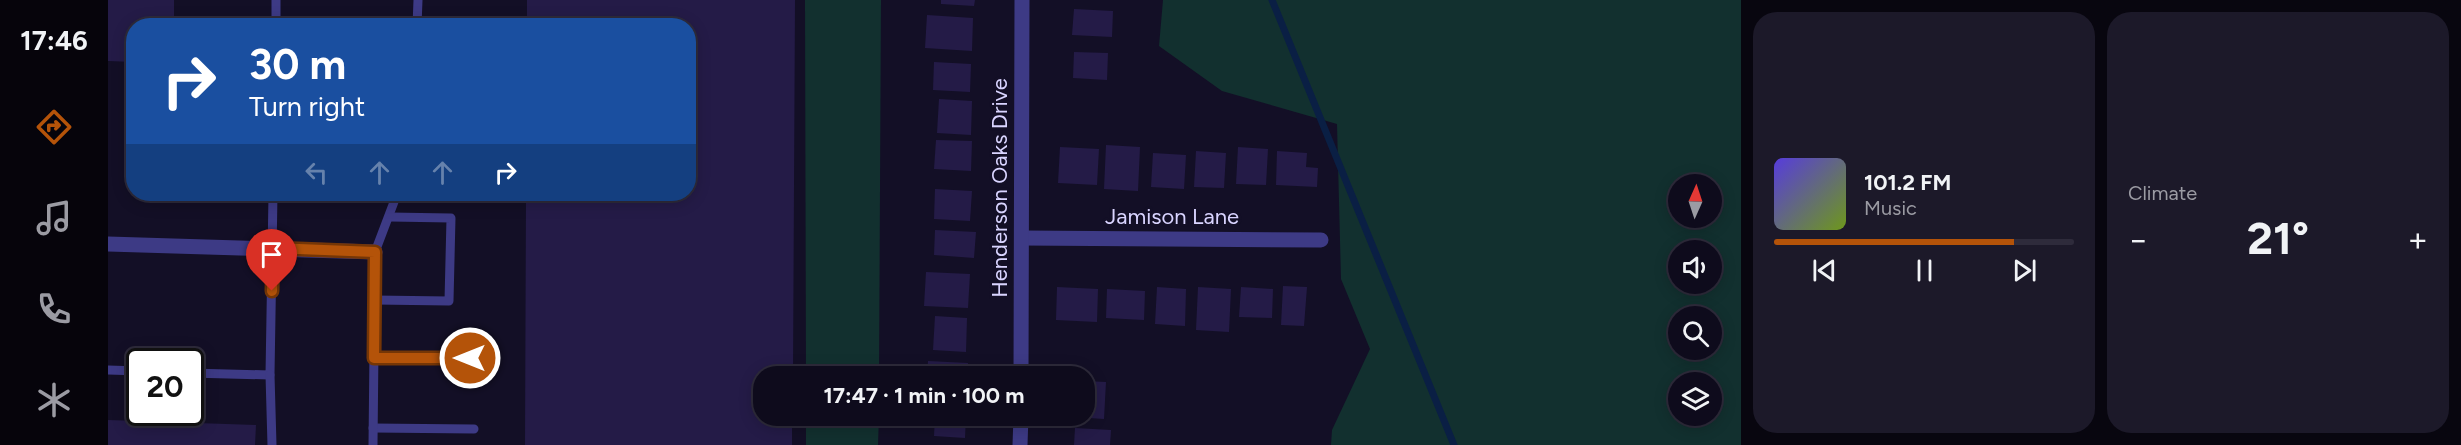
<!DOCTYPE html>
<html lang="en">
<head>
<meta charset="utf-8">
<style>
	body { margin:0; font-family:Figtree,sans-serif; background:#1c1929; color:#f1f3f6; height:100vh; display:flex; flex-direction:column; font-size:22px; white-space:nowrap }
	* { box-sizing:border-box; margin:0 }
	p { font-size:20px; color:#9b9ba3 }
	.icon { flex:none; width:33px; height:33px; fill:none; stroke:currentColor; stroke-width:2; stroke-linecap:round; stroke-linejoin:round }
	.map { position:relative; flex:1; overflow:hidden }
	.sheet { display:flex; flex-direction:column; gap:12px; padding:12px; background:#08060f; width:720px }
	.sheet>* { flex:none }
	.banner { position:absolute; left:18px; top:18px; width:570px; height:183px; border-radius:24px; box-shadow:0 3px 15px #0003,0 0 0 2px #2e2b3b; background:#1a4fa0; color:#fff; overflow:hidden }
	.needle { width:39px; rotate:3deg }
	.controls { position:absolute; left:1560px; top:174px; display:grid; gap:12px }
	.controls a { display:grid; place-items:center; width:54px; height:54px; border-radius:50%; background:#0e0b1c; box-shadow:0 3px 15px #0003,0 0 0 2px #2e2b3b; font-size:30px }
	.speed { position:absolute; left:18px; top:348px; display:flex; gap:12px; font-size:30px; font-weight:700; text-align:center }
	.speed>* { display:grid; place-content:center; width:78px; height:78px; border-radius:50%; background:#0e0b1c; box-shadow:0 3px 15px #0003,0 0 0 2px #2e2b3b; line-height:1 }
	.speed .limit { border:3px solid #111; border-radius:9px; background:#fff; color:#111 }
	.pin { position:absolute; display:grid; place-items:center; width:51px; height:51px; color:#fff; margin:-62px -26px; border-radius:50% 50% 50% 0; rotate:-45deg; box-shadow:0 0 6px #0007 }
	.pin .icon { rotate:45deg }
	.me { position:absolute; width:66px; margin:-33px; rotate:270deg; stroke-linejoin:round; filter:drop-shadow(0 0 4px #0008) }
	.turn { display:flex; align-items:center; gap:21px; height:126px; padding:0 24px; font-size:27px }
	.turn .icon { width:78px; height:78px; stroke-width:2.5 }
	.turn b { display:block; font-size:42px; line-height:51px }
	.lanes { display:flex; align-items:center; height:57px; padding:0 24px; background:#0003; justify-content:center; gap:30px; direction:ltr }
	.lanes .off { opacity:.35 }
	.big { font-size:45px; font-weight:700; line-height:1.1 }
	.sheet .widget { flex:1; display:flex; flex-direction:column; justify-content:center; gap:9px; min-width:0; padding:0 21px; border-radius:24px; background:#1c1929 }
	.song { display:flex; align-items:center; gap:18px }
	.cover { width:72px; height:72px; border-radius:9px; background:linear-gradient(135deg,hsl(250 70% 55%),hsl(80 70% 35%)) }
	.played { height:6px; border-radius:3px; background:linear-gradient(90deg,#b45309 80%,#2e2b3b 80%) }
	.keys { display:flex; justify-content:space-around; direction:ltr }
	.heat { display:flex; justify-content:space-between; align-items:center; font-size:33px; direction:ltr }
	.sheet .tiles { flex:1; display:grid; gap:12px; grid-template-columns:repeat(2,1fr) }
	.trip { position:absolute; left:645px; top:366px; width:342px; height:60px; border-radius:24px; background:#0e0b1c; box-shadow:0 3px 15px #0003,0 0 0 2px #2e2b3b; font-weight:700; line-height:60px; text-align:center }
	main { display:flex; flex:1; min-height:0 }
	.dock { display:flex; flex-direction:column; width:108px; justify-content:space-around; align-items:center; background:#06040b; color:#9b9ba3 }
	.dock .icon { width:42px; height:42px }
	.dock .active { color:#b45309 }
	.dock b { font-size:27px; color:#f1f3f6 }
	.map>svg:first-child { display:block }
	.green { fill:#12302f; fill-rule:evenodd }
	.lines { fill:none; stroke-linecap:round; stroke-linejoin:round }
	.stream { stroke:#0a1f44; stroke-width:7 }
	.building { fill:#241b47 }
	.lane { stroke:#3d3a85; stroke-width:9 }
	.street { stroke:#3d3a85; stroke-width:15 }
	.route-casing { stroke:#753606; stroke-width:15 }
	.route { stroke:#b45309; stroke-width:10 }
	.labels { text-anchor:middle; stroke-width:6; stroke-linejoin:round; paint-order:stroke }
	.street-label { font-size:22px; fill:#d9d4ff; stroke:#130f26 }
</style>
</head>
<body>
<main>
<nav class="dock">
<b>17:46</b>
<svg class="icon active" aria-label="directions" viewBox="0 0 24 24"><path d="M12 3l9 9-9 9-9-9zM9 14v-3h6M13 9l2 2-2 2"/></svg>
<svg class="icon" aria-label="music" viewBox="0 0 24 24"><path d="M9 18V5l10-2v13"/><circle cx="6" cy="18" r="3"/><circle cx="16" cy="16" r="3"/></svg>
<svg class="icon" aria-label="phone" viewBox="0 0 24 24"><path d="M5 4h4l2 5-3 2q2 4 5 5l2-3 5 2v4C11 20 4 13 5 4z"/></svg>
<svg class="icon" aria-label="climate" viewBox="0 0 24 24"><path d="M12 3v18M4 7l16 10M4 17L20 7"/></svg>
</nav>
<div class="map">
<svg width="1633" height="445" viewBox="0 0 1633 445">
	<rect width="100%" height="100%" fill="#130f26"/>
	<g class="green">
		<polygon points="697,0 773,0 771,376 698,376"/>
		<path d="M1055,0H1633V445H1223L1224,430L1262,349L1233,279L1229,124L1114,91L1051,46ZM1570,184H1604V218H1570ZM1570,250H1604V284H1570ZM1570,316H1604V350H1570ZM1570,382H1604V416H1570Z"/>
		<polygon points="698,416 771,416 770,445 698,445"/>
	</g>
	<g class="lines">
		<polyline class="stream" points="1164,0 1346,445"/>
	</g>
	<g class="building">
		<polygon points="0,0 66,0 66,26 26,26 26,62 0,61"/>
		<polygon points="419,0 687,0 685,376 656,376 656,416 684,416 684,445 417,445 418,194 580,194 580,26 419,26"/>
		<polygon points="833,0 867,0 866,6 833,4"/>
		<polygon points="966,9 1005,11 1004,37 964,35"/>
		<polygon points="819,15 865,18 864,51 817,48"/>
		<polygon points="966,52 1000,53 999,80 965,78"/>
		<polygon points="826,62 863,64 862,92 825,90"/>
		<polygon points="831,99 864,101 863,135 829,133"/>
		<polygon points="828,140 864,141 863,171 826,169"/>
		<polygon points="998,145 1032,147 1030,191 996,189"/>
		<polygon points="952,147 991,149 989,185 950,183"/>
		<polygon points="1130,147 1160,149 1158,185 1128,184"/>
		<polygon points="1088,151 1118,153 1116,188 1086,187"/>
		<polygon points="1169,151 1199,153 1198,167 1210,168 1209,187 1168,185"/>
		<polygon points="1045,153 1078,155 1076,189 1043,187"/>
		<polygon points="827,189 864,191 862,221 826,219"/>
		<polygon points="827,230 868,232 866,258 826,255"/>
		<polygon points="818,272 862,274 860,308 816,306"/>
		<polygon points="1175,286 1199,287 1196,326 1173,325"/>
		<polygon points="949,287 990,289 989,322 948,320"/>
		<polygon points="1049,287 1078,289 1077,326 1047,324"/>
		<polygon points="1090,287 1123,289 1121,332 1088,330"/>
		<polygon points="1133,287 1165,289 1164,318 1131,317"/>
		<polygon points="999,289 1037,291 1036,320 998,318"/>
		<polygon points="827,316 859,318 858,352 825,350"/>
		<polygon points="820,361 860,363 859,376 819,376"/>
		<polygon points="976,381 998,382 996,419 966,417 966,416 976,416"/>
		<polygon points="827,416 858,416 857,438 826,436"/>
		<polygon points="0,420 148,425 147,445 0,445"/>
		<polygon points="967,428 1003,430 1002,445 966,445"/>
	</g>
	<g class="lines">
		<g class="lane">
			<polyline points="168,26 168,0"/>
			<polyline points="309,26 310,0"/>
			<polyline points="267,300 341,301 343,218 282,217"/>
			<polyline points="266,358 362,358"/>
			<polyline points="0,370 32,371"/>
			<polyline points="82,373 162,375 165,194"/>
			<polyline points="162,375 164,445"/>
			<polyline points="265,428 366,429"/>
			<polyline points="265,445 267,252 289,194"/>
		</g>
		<g class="street">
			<polyline points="914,238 1213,240"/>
			<polyline points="0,244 267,252"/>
			<polyline points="913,376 914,0"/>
			<polyline points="912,445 913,416"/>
		</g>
	</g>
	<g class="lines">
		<g class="route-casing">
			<polyline id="route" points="164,291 165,248 267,252 266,358 362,358"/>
		</g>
		<use href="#route" class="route"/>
	</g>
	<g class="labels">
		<g class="street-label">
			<text transform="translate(891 188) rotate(-90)" y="8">Henderson Oaks Drive</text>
			<text x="1064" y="224">Jamison Lane</text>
		</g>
	</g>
</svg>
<div class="controls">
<a><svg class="needle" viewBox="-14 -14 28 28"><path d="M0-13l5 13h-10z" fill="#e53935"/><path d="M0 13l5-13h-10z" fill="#9b9ba3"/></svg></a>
<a><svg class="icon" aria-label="sound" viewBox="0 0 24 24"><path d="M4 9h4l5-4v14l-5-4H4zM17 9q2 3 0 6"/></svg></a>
<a><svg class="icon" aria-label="search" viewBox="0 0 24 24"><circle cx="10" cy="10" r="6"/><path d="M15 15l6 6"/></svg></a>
<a><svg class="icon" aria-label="layers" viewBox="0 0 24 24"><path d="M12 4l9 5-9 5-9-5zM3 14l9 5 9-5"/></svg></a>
</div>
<div class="speed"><div class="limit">20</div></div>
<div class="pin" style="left:164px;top:291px;background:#d93025"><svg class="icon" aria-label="arrive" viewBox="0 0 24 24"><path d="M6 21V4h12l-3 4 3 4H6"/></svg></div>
<svg class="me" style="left:362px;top:358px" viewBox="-20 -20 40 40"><circle r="17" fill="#b45309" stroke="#fff" stroke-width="3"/><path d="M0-11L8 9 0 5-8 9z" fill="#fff"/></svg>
<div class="trip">17:47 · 1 min · 100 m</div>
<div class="banner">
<div class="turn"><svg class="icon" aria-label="right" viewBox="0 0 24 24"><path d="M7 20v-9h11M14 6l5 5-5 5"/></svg><div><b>30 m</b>Turn right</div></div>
<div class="lanes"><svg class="icon off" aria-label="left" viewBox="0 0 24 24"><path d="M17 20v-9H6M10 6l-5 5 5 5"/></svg><svg class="icon off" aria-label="ahead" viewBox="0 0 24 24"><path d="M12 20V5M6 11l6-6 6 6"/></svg><svg class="icon off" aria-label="ahead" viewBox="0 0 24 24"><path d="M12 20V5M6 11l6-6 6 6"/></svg><svg class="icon" aria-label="right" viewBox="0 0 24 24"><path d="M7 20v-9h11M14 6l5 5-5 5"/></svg></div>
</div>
</div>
<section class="sheet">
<div class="tiles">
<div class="widget">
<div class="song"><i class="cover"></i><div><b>101.2 FM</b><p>Music</p></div></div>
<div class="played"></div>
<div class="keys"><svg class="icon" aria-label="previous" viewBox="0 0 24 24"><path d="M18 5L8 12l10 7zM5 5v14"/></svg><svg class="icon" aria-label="pause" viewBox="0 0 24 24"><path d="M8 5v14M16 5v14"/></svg><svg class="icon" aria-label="next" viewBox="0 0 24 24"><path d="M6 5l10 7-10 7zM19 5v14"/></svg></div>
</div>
<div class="widget"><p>Climate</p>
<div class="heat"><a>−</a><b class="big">21°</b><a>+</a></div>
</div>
</div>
</section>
</main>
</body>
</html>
